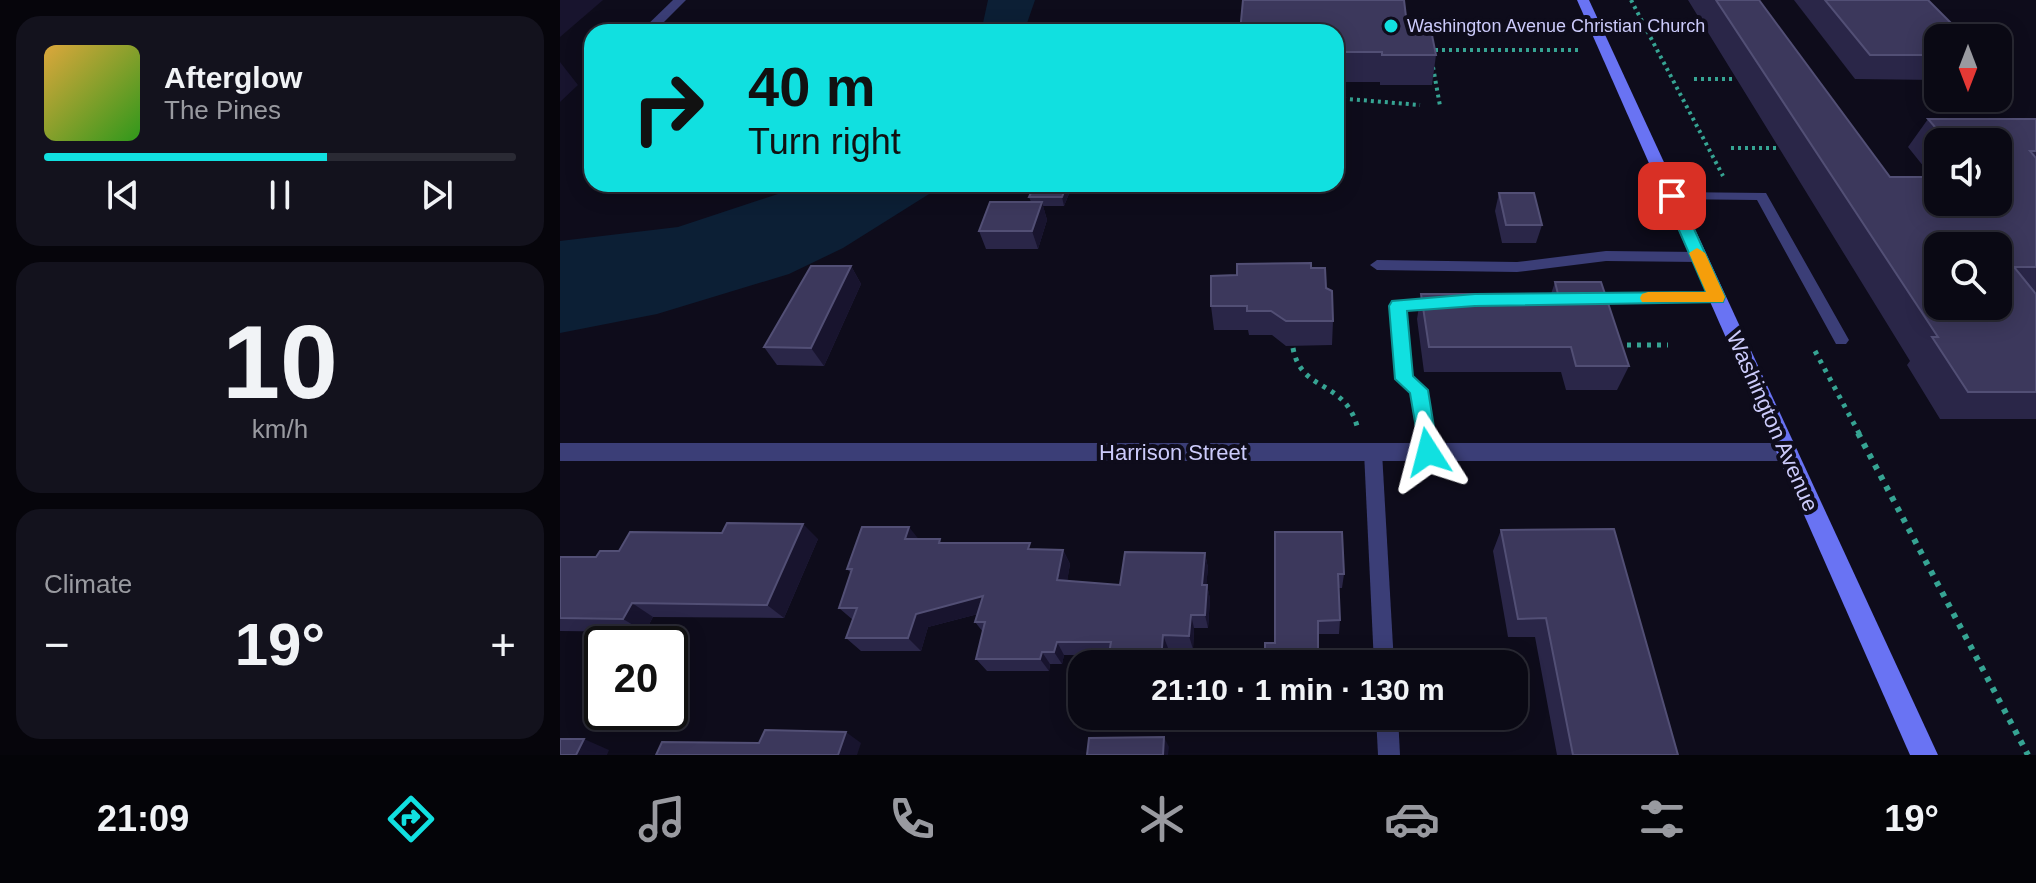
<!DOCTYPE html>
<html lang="en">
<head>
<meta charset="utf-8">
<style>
	body { margin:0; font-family:Helvetica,sans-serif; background:#13121d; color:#f1f3f6; height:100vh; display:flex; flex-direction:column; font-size:30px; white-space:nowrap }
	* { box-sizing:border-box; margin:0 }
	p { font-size:26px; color:#999aa0 }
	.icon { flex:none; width:44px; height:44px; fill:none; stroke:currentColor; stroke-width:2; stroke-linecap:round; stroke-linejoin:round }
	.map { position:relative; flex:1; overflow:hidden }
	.panel { display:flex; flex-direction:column; gap:16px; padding:16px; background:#06050b; width:560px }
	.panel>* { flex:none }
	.top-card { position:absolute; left:24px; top:24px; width:760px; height:168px; border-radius:24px; box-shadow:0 4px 20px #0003,0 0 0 2px #2a2a34; background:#11e0e0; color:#111; overflow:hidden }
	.needle { width:52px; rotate:180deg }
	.tools { position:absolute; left:1364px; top:24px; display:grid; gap:16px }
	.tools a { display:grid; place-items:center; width:88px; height:88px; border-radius:16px; background:#0a0914; box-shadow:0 4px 20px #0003,0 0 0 2px #2a2a34; font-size:40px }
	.speed { position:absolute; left:24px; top:626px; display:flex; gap:16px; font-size:40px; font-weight:700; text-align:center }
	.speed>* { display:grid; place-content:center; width:104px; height:104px; border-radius:50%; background:#0a0914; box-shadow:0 4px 20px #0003,0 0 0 2px #2a2a34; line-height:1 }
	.speed .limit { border:4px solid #111; border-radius:12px; background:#fff; color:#111 }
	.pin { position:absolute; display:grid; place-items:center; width:68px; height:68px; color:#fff; margin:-34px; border-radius:16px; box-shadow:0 4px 12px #0006 }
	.me { position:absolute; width:88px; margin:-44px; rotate:351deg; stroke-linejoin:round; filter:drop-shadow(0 0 6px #0008) }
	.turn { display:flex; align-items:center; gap:28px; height:168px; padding:0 32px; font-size:36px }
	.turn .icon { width:104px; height:104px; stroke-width:2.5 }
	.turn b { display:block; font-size:56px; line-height:68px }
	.big { font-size:60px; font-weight:700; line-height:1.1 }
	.panel .card { flex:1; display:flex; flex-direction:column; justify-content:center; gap:12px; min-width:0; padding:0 28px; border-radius:24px; background:#13121d }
	.panel .dial { align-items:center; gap:0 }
	.dial b { font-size:104px; line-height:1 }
	.song { display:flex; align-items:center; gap:24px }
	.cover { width:96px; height:96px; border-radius:12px; background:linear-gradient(135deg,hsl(40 70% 55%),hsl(110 70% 35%)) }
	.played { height:8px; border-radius:4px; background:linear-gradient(90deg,#11e0e0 60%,#2a2a34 60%) }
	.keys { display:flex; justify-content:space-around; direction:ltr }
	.heat { display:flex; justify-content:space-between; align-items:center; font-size:44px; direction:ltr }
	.trip { position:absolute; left:508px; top:650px; width:460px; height:80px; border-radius:24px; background:#0a0914; box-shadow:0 4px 20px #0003,0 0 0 2px #2a2a34; font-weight:700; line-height:80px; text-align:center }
	.tabs { display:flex; height:128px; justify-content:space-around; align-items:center; background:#040408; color:#999aa0 }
	.tabs .icon { width:56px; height:56px }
	.tabs .selected { color:#11e0e0 }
	.tabs b { font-size:36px; color:#f1f3f6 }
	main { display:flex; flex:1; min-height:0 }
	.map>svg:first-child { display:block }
	.water { fill:#0c1f35 }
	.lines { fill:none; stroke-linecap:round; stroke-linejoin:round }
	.path-far2 { stroke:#36a493; stroke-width:4; stroke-dasharray:3 4; stroke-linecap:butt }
	.path-far1 { stroke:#36a493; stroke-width:5; stroke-dasharray:4 6; stroke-linecap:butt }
	.path { stroke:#36a493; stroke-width:6; stroke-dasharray:5 7; stroke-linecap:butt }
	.lane { fill:#3b3e77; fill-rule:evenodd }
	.street { fill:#3b3e77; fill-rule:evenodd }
	.secondary { fill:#6973f3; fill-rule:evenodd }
	.wall { fill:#2a2648; fill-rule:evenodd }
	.shaded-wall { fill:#18142e }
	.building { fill:#3c385c; stroke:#524f75; stroke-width:2; fill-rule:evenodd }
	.route { fill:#11e0e0; stroke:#0b9292; stroke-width:2 }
	.slow { fill:#f59e0b }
	.poi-dot { fill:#11e0e0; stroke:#0e0c1b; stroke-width:3 }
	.labels { text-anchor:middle; stroke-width:8; stroke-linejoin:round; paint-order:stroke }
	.far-poi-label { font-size:18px; fill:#cccbfb; stroke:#0e0c1b; text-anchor:start }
	.street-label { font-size:22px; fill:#cccbfb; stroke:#0e0c1b }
</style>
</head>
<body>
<main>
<section class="panel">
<div class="card">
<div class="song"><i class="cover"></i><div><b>Afterglow</b><p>The Pines</p></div></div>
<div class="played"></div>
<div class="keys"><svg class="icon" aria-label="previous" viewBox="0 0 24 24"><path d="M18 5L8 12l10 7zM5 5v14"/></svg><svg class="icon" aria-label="pause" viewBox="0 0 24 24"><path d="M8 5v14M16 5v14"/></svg><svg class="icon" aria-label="next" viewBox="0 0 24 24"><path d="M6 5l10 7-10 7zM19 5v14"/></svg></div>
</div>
<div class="card dial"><b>10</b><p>km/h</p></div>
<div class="card"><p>Climate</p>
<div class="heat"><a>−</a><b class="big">19°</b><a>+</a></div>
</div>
</section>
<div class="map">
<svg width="1476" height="755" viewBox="0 0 1476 755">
	<rect width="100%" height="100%" fill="#0e0c1b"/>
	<g class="water">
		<polygon points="428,0 475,0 464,32 421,32"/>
		<polygon points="248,184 385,184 283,248 229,274 97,314 0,333 0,241 118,227"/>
	</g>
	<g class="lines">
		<g class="path-far2">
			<polyline points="1071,0 1163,176"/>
			<polyline points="868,50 1022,50"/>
			<polyline points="873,67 880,106"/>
			<polyline points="1134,79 1175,79"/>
			<polyline points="776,98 860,105"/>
			<polyline points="1171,148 1219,148"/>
		</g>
		<g class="path-far1">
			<polyline points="1057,345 1108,345"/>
			<path d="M733,348C741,393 784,379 797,426"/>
			<polyline points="1255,351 1300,435"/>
		</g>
		<polyline class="path" points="1298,433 1468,755"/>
		<g class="lane">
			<polygon points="1112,192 1206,193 1289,340 1286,344 1276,344 1197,200 1107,199 1105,196"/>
			<polygon points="1046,251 1139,252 1146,257 1139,262 1046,261 957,272 817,270 810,265 817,260 957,262"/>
			<polygon points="1157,292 1164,297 1157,302 1025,304 1018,299 1025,294"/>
			<polygon points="882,297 887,298 889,302 887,306 846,311 852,376 866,390 877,452 874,457 868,459 862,457 859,452 850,393 836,379 831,306 838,301"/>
			<polygon points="813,445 819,447 822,452 834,664 814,664 804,452 807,447"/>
			<polygon points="816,716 838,716 840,755 818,755"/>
		</g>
		<g class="street">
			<polygon points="113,0 126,0 94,32 80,32"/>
			<polygon points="32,82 32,91 27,90 25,86"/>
			<polygon points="0,443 1227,443 1235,446 1238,452 1235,458 1227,461 0,461"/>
		</g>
		<polygon class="secondary" points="1017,0 1029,0 1378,755 1350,755"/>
	</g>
	<g class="wall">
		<path d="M1128,0H1199L1330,177H1372L1348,147L1368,119H1476V419H1380L1347,365L1350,361ZM1378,142H1438V202H1378Z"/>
		<polygon points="1234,0 1368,0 1378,38 1378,80 1295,79"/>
		<polygon points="847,25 876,55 872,85 820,85 820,82 776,82 776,32"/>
		<polygon points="475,184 513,184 504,206 483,206 487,220 478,249 426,249 419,231 471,202 469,197"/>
		<polygon points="939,193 982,225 976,243 942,243 935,211"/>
		<polygon points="291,266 301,284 264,366 217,365 204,347"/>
		<polygon points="751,268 766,288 773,321 772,345 726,346 712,335 689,335 688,330 654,330 651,306 677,275"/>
		<polygon points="995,282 1069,366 1057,390 1006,390 1001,372 864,372 857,319 861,294 991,294"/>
		<polygon points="941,530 1118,755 997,755 975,637 948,637 933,551"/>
		<polygon points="715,532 784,574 782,588 779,588 780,620 779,634 758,634 715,643"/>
		<polygon points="258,539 224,618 93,617 85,632 0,631 0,557 36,557"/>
		<polygon points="358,539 383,543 473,549 503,550 510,564 507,581 560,585 645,553 648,568 646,585 647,585 650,599 648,628 634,628 633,649 608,648 606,664 551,664 548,659 549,655 504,655 502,664 490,664 489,671 427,671 416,659 423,632 415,622 418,614 368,627 361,651 301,651 286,638 293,620 279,608 291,573 287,569"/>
	</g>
	<g class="shaded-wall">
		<polygon points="0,0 43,0 0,37"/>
		<polygon points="0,62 18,85 0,102"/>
		<polygon points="507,184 513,184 504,206 502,197"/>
		<polygon points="482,202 487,220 478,249 472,231"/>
		<polygon points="291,266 301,284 264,366 251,348"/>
		<polygon points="243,524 258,539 224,618 207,605"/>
		<polygon points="349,527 361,542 345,539"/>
		<polygon points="503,550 510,564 505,594 497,580"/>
		<polygon points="645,553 648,568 645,599 642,585"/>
		<polygon points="647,585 650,599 648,628 645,615"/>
		<polygon points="423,596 433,610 368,627 361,651 348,638 356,614"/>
		<polygon points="72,603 93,617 85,632 63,619"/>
		<polygon points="631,615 634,628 633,649 629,636"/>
		<polygon points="603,635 608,648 606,664 602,664 601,660"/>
		<polygon points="497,642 504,655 502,664 494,652"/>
		<polygon points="482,652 490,664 489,671 480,659"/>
		<polygon points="286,732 301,743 297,755 278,755"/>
		<polygon points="604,737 609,747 608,755 603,755"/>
		<polygon points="24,739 49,750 47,755 16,755"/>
	</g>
	<g class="building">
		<polygon points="683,0 844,0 847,25 870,25 876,55 822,55 822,52 776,52 776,32 680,32"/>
		<path d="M1156,0H1199L1330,177H1378V202H1438V142H1388L1368,119H1476V151H1470L1476,158V267H1454L1476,294V392H1408L1372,337H1378ZM1378,246H1438V306H1378Z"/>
		<polygon points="1265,0 1368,0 1406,38 1378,38 1378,55 1310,55"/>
		<polygon points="475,184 507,184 502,197 469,197"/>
		<polygon points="939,193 974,193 982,225 946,225"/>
		<polygon points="430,202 482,202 472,231 419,231"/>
		<polygon points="751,263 751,268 765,268 766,288 772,291 773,321 726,321 711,311 687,311 687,306 651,306 651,276 677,275 677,264"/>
		<polygon points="251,266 291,266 251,348 204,347"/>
		<polygon points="995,282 1041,282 1069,366 1016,366 1011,347 869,347 861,294 998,294"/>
		<polygon points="167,523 243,524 207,605 72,603 63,619 0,618 0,557 36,557 40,551 59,551 70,532 162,533"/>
		<polygon points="302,527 349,527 345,539 380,539 379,543 470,543 468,549 503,550 497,580 560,585 565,552 645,553 642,585 647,585 645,615 631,615 629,636 603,635 601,660 548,659 551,642 497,642 494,652 482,652 480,659 416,659 425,622 415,622 423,596 356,614 348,638 286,638 297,608 279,608 292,569 287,569"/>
		<polygon points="1054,529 1118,755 1013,755 986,618 958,619 941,530"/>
		<polygon points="715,532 782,532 784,574 778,574 780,620 758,621 758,664 705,664 705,643 715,643"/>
		<polygon points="205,730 286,732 278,755 96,755 102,742 199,743"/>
		<polygon points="604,737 603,755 527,755 529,738"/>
		<polygon points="0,739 24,739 16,755 0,755"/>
	</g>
	<polygon class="route" points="1112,191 1119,196 1165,297 1163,302 915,306 847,311 853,376 868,390 878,452 875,457 861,457 850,393 835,379 829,306 832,301 915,294 1146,292 1104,196"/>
	<polygon class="slow" points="1137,248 1145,253 1165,297 1163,302 1082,302 1080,298 1082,294 1088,292 1146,292 1129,253"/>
	<circle class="poi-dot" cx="831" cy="26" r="8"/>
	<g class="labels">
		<g class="far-poi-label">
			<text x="847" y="32">Washington Avenue Christian Church</text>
		</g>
		<g class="street-label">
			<text transform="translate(1213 421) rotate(66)" y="8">Washington Avenue</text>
			<text x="613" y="460">Harrison Street</text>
		</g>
	</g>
</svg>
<div class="tools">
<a><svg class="needle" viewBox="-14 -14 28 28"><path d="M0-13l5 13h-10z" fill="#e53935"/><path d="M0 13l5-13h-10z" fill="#999aa0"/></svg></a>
<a><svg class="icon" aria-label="sound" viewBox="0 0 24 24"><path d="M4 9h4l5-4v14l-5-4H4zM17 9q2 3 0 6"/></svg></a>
<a><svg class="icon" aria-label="search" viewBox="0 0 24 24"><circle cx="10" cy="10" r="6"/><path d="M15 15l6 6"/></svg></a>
</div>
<div class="speed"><div class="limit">20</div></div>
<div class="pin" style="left:1112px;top:196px;background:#d93025"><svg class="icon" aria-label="arrive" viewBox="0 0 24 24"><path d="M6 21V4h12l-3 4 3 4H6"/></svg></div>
<svg class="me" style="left:868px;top:452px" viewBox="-20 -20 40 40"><path d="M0-17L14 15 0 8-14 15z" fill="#11e0e0" stroke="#fff" stroke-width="4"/></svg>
<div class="trip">21:10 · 1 min · 130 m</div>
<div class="top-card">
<div class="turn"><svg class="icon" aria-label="right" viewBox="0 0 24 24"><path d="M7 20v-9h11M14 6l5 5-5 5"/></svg><div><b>40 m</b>Turn right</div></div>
</div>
</div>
</main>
<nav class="tabs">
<b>21:09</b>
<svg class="icon selected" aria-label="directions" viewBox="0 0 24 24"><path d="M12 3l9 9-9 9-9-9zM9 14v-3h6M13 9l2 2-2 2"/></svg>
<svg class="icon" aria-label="music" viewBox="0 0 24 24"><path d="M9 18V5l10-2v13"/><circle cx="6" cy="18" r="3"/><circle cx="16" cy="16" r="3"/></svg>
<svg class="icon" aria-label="phone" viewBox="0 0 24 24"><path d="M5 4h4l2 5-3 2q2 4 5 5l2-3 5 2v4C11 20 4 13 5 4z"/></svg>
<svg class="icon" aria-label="climate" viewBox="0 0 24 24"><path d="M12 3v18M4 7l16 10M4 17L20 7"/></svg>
<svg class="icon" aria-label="car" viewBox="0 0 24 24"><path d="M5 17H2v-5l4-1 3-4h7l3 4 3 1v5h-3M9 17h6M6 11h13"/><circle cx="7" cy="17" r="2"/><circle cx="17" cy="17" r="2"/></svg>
<svg class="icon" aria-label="filters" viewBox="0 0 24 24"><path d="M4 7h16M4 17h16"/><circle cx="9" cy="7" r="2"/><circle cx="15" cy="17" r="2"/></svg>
<b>19°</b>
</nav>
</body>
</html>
